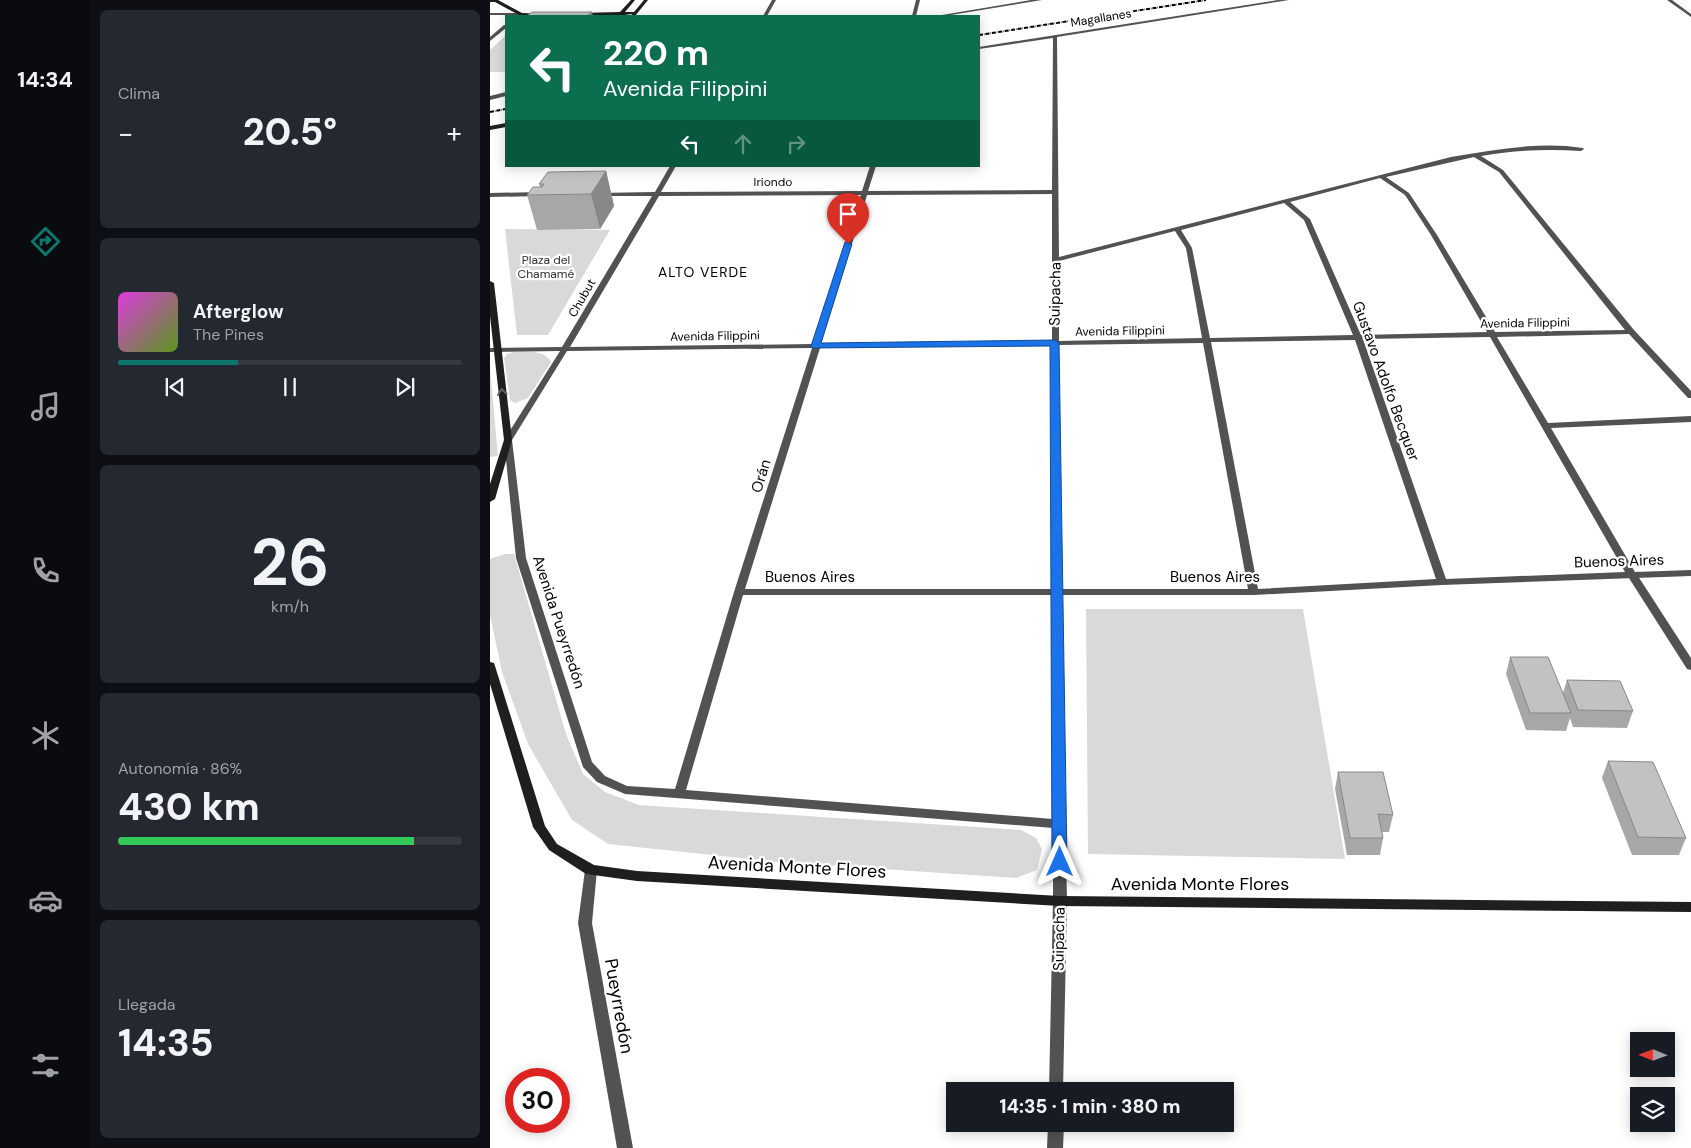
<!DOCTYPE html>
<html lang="es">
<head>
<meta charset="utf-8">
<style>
	body { margin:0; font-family:"DM Sans",sans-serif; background:#242831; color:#f1f3f6; height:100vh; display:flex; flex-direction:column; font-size:19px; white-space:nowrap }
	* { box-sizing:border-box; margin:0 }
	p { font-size:16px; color:#9ea1a6 }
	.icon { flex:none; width:28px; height:28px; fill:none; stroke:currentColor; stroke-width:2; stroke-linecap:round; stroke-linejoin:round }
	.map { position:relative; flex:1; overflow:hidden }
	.details { display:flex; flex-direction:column; gap:10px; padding:10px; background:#0d0f14; width:400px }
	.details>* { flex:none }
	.hud { position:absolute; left:15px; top:15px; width:475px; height:152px; border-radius:0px; box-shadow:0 2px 12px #0003; background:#0b6e4f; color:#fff; overflow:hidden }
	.needle { width:32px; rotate:271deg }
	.fabs { position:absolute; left:1140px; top:1032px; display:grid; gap:10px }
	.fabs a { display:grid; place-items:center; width:45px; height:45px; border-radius:0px; background:#171b24; box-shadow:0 2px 12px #0003; font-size:25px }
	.speed { position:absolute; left:15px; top:1068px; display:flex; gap:10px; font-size:25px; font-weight:700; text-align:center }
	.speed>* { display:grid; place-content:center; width:65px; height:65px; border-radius:50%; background:#171b24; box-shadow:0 2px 12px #0003; line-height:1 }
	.speed .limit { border:8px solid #d22; background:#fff; color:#111 }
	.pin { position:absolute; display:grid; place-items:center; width:42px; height:42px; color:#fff; margin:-51px -21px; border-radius:50% 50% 50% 0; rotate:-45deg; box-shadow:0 0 5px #0007 }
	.pin .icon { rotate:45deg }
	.me { position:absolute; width:55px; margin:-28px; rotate:0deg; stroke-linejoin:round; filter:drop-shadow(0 0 4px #0008) }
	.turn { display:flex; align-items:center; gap:18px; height:105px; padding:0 15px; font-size:22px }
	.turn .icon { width:65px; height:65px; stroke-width:2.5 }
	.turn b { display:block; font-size:35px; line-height:42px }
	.lanes { display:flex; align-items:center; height:48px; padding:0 15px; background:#0003; justify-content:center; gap:25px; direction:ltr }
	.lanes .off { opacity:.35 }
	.big { font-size:38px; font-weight:800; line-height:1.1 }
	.details .widget { flex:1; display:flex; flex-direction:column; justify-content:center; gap:8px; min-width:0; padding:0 18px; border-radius:8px; background:#242831 }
	.details .dial { align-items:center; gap:0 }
	.dial b { font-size:65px; line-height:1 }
	.song { display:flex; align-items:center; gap:15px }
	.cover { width:60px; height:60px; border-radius:8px; background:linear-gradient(135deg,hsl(300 70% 55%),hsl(90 70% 35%)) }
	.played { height:5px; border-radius:2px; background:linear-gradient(90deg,#0f766e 35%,#363941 35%) }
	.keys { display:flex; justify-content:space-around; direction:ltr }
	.heat { display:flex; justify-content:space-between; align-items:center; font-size:28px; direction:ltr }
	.charge { height:8px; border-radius:4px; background:linear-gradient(90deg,#34c759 86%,#363941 0) }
	.trip { position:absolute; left:456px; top:1082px; width:288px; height:50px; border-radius:0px; background:#171b24; box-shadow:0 2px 12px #0003; font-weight:800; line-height:50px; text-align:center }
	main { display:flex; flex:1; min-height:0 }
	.menu { display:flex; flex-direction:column; width:90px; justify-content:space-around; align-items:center; background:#090b0e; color:#9ea1a6 }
	.menu .icon { width:35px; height:35px }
	.menu .current { color:#0f766e }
	.menu b { font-size:22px; color:#f1f3f6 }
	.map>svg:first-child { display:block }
	.green { fill:#d9d9d9 }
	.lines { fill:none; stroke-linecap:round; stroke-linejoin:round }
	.lane { fill:#525252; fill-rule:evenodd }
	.street { fill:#525252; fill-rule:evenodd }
	.secondary { fill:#1f1f1f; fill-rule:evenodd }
	.rail { stroke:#000; stroke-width:2; stroke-dasharray:4 1 0.5 1; stroke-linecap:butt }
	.wall { fill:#a7a7a7 }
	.shaded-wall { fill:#888 }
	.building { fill:#c2c2c2; stroke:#888 }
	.oneway { stroke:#626262 }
	.route { fill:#1a73e8; stroke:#114b97 }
	.labels { text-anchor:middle; stroke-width:4.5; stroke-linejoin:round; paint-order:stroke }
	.far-street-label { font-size:12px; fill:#000; stroke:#fff }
	.far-park-label { font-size:12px; fill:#303030; stroke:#fff }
	.far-neighbourhood-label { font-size:14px; letter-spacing:1px; fill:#000; stroke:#fff }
	.street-label { font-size:15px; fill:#000; stroke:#fff }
	.near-street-label { font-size:18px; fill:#000; stroke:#fff }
</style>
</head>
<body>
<main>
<nav class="menu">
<b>14:34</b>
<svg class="icon current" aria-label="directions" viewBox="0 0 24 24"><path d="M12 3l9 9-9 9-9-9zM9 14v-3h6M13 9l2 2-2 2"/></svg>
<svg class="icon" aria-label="music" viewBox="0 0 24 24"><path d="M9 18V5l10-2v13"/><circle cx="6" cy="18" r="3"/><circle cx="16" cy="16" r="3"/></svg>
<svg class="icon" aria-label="phone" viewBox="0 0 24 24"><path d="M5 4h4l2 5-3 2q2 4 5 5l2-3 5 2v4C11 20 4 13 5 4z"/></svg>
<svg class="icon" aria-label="climate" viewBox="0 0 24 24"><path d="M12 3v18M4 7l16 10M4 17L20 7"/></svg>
<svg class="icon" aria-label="car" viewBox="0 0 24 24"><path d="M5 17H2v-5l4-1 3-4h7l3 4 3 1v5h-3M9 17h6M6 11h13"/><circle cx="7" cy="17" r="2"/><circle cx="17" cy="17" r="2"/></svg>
<svg class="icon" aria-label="filters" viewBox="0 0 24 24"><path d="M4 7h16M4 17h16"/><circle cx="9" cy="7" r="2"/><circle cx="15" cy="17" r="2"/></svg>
</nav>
<section class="details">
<div class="widget"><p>Clima</p>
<div class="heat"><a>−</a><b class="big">20.5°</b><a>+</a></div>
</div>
<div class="widget">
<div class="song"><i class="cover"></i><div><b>Afterglow</b><p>The Pines</p></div></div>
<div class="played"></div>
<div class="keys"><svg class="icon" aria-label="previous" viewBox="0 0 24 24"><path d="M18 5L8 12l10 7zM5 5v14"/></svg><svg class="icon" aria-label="pause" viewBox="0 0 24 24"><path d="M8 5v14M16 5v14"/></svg><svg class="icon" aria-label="next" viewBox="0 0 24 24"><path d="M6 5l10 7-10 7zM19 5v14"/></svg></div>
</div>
<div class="widget dial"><b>26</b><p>km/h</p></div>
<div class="widget"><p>Autonomía · 86%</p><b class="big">430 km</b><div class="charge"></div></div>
<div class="widget"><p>Llegada</p><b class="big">14:35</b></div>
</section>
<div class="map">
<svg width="1201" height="1148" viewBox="0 0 1201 1148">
	<rect width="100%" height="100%" fill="#fff"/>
	<g class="green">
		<polygon points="16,35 16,72 0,72 0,50"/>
		<polygon points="15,229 120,230 58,335 27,335"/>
		<path d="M24,352C35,352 55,349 61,362L38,398L25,403L20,400L14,358L17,354Z"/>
		<polygon points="0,368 8,456 0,457"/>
		<polygon points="15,554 24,554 76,734 93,774 115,792 149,805 531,830 546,838 552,849 547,870 526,878 289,862 118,844 82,820 38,744 12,672 0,615 0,559"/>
		<polygon points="596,609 813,609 855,859 598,854"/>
	</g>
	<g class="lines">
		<g class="lane">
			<polygon points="1177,0 1182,0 1201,14 1201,17"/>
			<polygon points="1142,572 1146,573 1201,658 1201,670 1197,669 1137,575"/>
		</g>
		<g class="street">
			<polygon points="282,0 286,0 277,16 273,16"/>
			<polygon points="426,0 430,0 426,16 422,16"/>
			<polygon points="541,0 552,0 455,16 446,16"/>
			<path d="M788,0H799L567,37L569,257L961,157C1004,150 1050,141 1093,148L1094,149L1091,151C1057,149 1024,150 991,156L1013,170L1144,330L1201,391V398H1198L1139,334L1007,337L1058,423L1201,416V422L1061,428L1145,572L1201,570V576L952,585L764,595H571L577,901L573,1091H559L563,901V828L135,794L107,782L93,767L26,558L14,440L70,351L0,352V348L72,347L162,196H108L106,195V193L165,192L180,166H186L171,192L372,191L380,166H386L378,191L562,190L563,38L489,49V47ZM984,157L1009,172L1135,330L1005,332L947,235L919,193L896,177ZM890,178L915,195L941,235L997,332L871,335L820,219L800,202ZM562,194V341L331,344L377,195ZM371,195L323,344L80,347L169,196ZM794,203L814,220L863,335L720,338L702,248L691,230ZM685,231L696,248L712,338L569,341V261ZM1000,337L1135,572L956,579L873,339ZM865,340L946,579L768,589L721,342ZM713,343L758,589H571L569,345ZM562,345L561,589H255L330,348ZM322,348L244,592L185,789L137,786L115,776L102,762L36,558L22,440L77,351ZM253,595H561L563,819L196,790Z"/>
			<polygon points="0,13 31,13 33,14 31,15 0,15"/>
			<polygon points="14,25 16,25 16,28 0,41 0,37"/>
			<polygon points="16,92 16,96 0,100 0,96"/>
			<polygon points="0,193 49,192 52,194 49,196 0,197"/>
			<polygon points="101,865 106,866 107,870 102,923 143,1148 127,1148 88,923 95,870 96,866"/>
			<polygon points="558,1124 574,1124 573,1148 557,1148"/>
		</g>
		<g class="secondary">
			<polygon points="0,0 8,0 32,13 54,14 52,15 29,15 5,2 0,2"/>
			<polygon points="141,0 145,0 135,12 144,12 154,0 158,0 145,16 141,16 142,14 127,16 128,15 89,15 87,14 89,13 130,12"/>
			<polygon points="16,123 16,127 0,130 0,126"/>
			<polygon points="0,281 4,283 22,440 5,499 0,502 0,484 14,440 0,316"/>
			<polygon points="0,662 4,663 5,666 55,826 67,844 104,865 147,871 570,896 1201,902 1201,912 570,906 147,881 96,874 59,850 43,827 0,684"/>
		</g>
		<g class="rail">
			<polyline points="489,35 716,0"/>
			<polyline points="0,112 16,109"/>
		</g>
	</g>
	<g class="wall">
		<polygon points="116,171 124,206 110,229 47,230 37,195 50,187 49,184"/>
		<polygon points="1020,657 1073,693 1077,680 1143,711 1137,728 1083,727 1080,718 1076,731 1036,730 1016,674"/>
		<polygon points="1118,761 1196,838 1189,855 1142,855 1112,778"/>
		<polygon points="848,772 903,815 899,832 892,832 893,838 890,855 857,855 845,789"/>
	</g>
	<g class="shaded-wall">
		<polygon points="102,12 103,16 97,16"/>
		<polygon points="116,171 124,206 110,229 101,194"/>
	</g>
	<g class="building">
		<polygon points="42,12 102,12 97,16 37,16"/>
		<polygon points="116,171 101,194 37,195 43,187 52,187 54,184 49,184 58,172"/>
		<polygon points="1020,657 1058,657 1081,713 1040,713"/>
		<polygon points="1077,680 1130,681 1143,711 1088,710"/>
		<polygon points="1118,761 1163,762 1196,838 1148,837"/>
		<polygon points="848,772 893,772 903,815 888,814 893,838 860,838"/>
	</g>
	<defs><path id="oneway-chevron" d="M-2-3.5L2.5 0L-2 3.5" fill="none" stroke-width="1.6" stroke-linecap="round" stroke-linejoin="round" transform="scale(1.25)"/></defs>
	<use class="oneway" href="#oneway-chevron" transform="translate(12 392) rotate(-97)"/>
	<polygon class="route" points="355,242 362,244 331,343 565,340 569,343 577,862 575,867 570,868 564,867 562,862 560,346 322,348 321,346"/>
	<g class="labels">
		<g class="far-street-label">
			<text transform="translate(611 18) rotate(-9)" y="4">Magallanes</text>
			<text x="283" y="186">Iriondo</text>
			<text transform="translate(92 298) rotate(-60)" y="4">Chubut</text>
			<text transform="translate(1035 323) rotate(-1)" y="4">Avenida Filippini</text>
			<text transform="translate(630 331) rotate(-1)" y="4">Avenida Filippini</text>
			<text transform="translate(225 336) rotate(-1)" y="4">Avenida Filippini</text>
		</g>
		<g class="far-park-label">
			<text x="56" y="264">Plaza del<tspan x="56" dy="14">Chamamé</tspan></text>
		</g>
		<g class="far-neighbourhood-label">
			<text x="213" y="277">ALTO VERDE</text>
		</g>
		<g class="street-label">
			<text transform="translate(565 294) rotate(-89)" y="5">Suipacha</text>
			<text transform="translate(896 381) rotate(70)" y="5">Gustavo Adolfo Becquer</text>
			<text transform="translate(271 476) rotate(-73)" y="5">Orán</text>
			<text transform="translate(1129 561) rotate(-2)" y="5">Buenos Aires</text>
			<text x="320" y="582">Buenos Aires</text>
			<text x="725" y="582">Buenos Aires</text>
			<text transform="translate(69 622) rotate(72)" y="5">Avenida Pueyrredón</text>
			<text transform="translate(569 939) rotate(-89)" y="5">Suipacha</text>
		</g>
		<g class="near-street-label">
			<text transform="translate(307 867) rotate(3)" y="6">Avenida Monte Flores</text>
			<text x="710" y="890">Avenida Monte Flores</text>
			<text transform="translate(129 1006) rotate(80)" y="6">Pueyrredón</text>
		</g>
	</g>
</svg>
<div class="fabs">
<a><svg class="needle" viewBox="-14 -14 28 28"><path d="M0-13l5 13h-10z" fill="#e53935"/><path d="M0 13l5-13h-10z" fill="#9ea1a6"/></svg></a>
<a><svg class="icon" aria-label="layers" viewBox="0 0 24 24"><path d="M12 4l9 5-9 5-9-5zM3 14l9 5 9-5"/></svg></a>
</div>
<div class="speed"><div class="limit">30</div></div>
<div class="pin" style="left:358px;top:244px;background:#d93025"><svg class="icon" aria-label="arrive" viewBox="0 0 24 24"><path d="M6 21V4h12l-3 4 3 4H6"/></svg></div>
<svg class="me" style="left:570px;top:862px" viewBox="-20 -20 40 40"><path d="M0-17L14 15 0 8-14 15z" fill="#1a73e8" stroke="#fff" stroke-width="4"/></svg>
<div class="trip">14:35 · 1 min · 380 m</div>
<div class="hud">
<div class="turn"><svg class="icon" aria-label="left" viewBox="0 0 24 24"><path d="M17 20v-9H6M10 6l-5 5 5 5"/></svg><div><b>220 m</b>Avenida Filippini</div></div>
<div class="lanes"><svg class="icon" aria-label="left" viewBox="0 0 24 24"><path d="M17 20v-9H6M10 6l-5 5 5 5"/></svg><svg class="icon off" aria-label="ahead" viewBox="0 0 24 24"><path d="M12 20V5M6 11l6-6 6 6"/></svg><svg class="icon off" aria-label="right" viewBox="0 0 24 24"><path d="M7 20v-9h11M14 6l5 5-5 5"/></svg></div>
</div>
</div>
</main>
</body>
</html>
